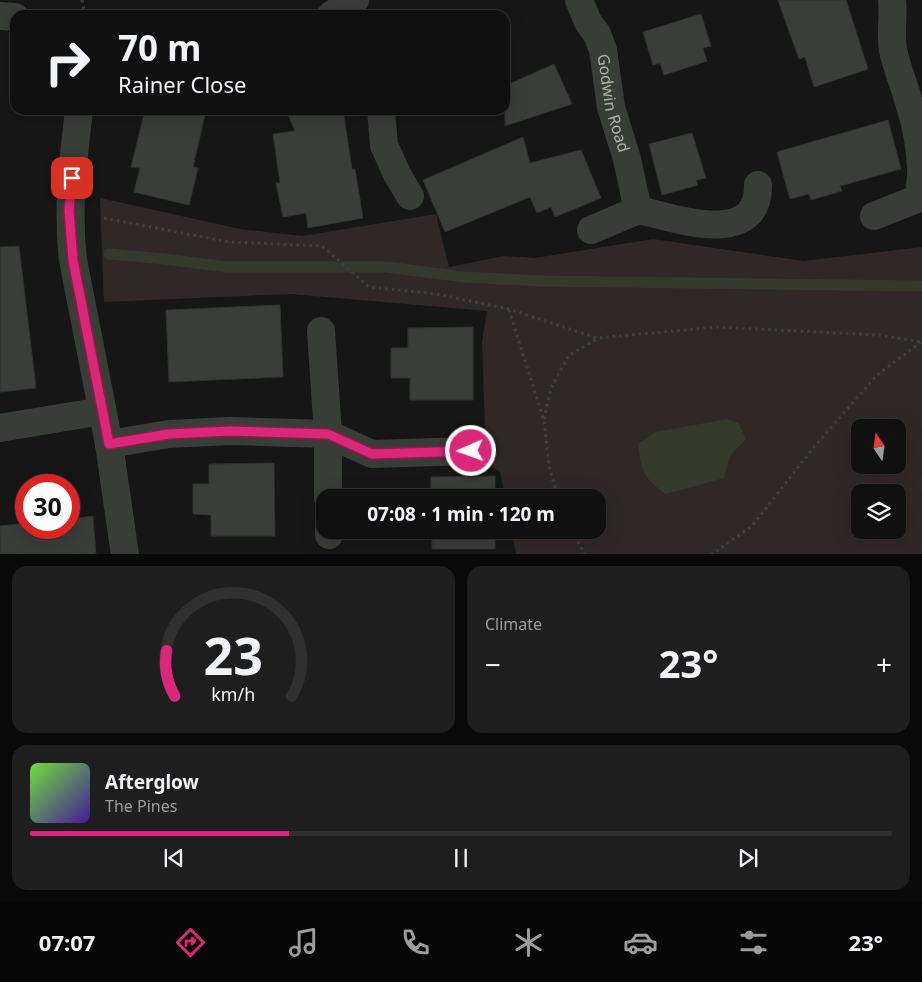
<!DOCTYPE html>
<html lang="en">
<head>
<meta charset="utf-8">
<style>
	body { margin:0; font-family:"Noto Sans",sans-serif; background:#1e1e1e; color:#f1f3f6; height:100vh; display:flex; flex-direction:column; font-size:19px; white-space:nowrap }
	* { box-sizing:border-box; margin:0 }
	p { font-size:16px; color:#9c9d9f }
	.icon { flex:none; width:28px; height:28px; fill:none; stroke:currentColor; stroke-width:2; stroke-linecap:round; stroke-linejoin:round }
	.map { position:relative; height:554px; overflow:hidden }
	.details { display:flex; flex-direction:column; gap:12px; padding:12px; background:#090909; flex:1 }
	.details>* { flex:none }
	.top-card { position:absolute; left:10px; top:10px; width:500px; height:105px; border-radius:15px; box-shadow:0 5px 20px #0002,0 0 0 1px #303030; background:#101010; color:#f1f3f6; overflow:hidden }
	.needle { width:32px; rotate:347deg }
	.fabs { position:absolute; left:851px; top:419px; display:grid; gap:10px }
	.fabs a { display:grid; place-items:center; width:55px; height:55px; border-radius:10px; background:#101010; box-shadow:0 5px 20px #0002,0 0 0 1px #303030; font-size:25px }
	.speed { position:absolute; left:15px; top:474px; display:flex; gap:10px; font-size:25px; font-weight:700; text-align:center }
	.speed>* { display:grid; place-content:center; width:65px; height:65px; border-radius:50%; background:#101010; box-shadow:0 5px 20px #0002,0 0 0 1px #303030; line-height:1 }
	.speed .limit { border:8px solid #d22; background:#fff; color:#111 }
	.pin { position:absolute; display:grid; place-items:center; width:42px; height:42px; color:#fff; margin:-21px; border-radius:10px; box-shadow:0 2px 8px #0006 }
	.me { position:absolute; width:55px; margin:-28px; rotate:268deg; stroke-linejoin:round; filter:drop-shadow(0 0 4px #0008) }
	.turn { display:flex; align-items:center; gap:18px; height:105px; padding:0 25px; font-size:22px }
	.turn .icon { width:65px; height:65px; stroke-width:2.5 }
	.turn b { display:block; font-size:35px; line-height:42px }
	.big { font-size:38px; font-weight:700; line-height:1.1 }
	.details .widget { flex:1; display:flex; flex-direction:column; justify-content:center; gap:8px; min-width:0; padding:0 18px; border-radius:15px; background:#1e1e1e }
	.details .dial { align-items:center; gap:0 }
	.dial svg { height:130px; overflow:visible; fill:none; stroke:#303030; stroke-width:7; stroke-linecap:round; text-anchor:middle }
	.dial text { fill:#f1f3f6; stroke:none }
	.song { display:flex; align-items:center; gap:15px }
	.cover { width:60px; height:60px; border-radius:8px; background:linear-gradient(135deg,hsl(100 70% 55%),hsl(260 70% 35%)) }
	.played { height:5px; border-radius:2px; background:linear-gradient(90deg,#db2777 30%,#303030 30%) }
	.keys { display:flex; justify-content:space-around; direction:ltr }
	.heat { display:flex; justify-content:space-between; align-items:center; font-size:28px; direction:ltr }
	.details .tiles { flex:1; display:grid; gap:12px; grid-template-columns:1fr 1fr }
	.widget:last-child { grid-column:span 2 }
	.trip { position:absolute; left:316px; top:489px; width:290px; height:50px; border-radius:15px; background:#101010; box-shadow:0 5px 20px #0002,0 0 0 1px #303030; font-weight:700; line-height:50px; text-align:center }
	.menu { display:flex; height:80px; justify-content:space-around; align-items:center; background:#060606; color:#9c9d9f }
	.menu .icon { width:35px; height:35px }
	.menu .on { color:#db2777 }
	.menu b { font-size:22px; color:#f1f3f6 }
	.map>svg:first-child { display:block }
	.green { fill:#302827; fill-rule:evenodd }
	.water { fill:#34392c }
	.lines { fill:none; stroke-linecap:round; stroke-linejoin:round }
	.stream { stroke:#34392c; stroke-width:11 }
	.building { fill:#3a3d3a; stroke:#2f322f }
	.path { stroke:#3e423c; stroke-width:3; stroke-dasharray:2.5 4; stroke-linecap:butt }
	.minor { stroke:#393d38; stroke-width:28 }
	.route-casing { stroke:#8e194d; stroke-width:12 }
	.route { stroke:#db2777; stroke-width:9 }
	.labels { text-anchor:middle; stroke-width:5; stroke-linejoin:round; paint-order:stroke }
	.street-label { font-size:16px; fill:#acb5a8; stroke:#101110 }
</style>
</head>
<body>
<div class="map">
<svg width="922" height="555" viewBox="0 0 922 555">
	<rect width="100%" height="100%" fill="#151615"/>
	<path class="green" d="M100,198L240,229L303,236L436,214L449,267L504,256L535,258L653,239L804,261L922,247V554H516L511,530H598V498L505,497L500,472L486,462L482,342L487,311L291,294L104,302ZM860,428H898V465H860ZM860,492H898V530H860Z"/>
	<path class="water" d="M728,419L738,423L746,439L730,456L724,478L666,494C644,479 641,471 638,444L655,432Z"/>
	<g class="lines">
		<polyline class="stream" points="109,254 165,259 227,267 387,267 464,277 541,281 922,286"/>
	</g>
	<g class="building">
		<polygon points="778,0 846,0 868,69 814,87 805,57 799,59"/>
		<polygon points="701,14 711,46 703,48 707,61 664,75 660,63 653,65 643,32"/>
		<polygon points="554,64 572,104 505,126 505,86"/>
		<polygon points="145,110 206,110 193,167 198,168 189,205 134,192 140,168 131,167"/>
		<polygon points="286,110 343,110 352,169 355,169 363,218 308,228 306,213 283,217 276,183 280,183 273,134 295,131"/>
		<polygon points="888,120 901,169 840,186 842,191 811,200 809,194 790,199 777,152"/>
		<polygon points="692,133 706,178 696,180 698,185 662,195 649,144"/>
		<polygon points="523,137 530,163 581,150 601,198 555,217 551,207 537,213 530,197 445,232 423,180"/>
		<polygon points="19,246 36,388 0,392 0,247"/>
		<polygon points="280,305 283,377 169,382 166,310"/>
		<polygon points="473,327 473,400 410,400 410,378 391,378 391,348 408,348 408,328"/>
		<polygon points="274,463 275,536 211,536 211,515 193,514 193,484 209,484 209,464"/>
		<polygon points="495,476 495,498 431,498 431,477"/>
		<polygon points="93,516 96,555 0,555 0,526 26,523 26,528 69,528 69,519"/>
		<rect x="432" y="530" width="63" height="19"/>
	</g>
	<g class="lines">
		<g class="path">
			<polyline points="82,0 85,15"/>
			<polyline points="104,218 229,242 322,246 369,287 436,294 509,309 597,338 717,327 879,335 922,342"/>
			<polyline points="509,310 544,421 549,466 558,498"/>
			<polyline points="544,419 551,388 569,355 597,339"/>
			<polyline points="572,530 585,555"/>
			<polyline points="711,555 752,526 814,447 877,375 921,342"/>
		</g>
		<g class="minor">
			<path id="s1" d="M579,0L588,22L597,34L603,50L611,107L627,159L638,210C675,218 759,249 758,185"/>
			<polyline points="331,15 355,0"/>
			<polyline points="0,16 15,17"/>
			<path d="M79,110C73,161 67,209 73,260L109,444L125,555"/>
			<polyline points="381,110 384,145 397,174 410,196"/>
			<path d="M874,216L919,198C919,188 922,177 921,167C920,146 916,125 910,106C905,87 897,69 893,50C890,33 894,17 892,0"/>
			<polyline points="591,230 638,210"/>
			<polyline points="0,428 102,411"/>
			<polyline points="109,444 169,434 230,431 328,434 321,331"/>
			<polyline points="328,498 328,434 372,454 471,451"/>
			<polyline points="329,530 329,535"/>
		</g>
	</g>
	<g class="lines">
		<g class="route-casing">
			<polyline id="route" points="72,178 69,211 73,260 109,444 169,434 230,431 328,434 372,454 471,451"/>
		</g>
		<use href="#route" class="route"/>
	</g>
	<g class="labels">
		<g class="street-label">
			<text dy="6" stroke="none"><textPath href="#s1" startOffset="110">Godwin Road</textPath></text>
		</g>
	</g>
</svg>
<div class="fabs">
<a><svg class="needle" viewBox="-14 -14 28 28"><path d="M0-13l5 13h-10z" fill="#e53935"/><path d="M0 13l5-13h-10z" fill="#9c9d9f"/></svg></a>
<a><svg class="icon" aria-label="layers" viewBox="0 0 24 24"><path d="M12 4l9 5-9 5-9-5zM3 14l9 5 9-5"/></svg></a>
</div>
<div class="speed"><div class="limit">30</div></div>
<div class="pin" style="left:72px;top:178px;background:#d93025"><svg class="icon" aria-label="arrive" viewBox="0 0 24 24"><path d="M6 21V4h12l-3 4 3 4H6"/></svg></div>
<svg class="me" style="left:471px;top:451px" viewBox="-20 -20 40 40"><circle r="17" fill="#db2777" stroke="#fff" stroke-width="3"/><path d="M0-11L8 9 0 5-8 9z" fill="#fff"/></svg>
<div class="trip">07:08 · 1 min · 120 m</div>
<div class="top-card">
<div class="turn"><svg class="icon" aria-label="right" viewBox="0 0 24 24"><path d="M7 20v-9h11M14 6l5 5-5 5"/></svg><div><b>70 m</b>Rainer Close</div></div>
</div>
</div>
<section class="details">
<div class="tiles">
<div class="widget dial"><svg viewBox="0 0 100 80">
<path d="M14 69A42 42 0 1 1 86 69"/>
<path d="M14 69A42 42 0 0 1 9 41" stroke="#db2777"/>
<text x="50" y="56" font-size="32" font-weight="700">23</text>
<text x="50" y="72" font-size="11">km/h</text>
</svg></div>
<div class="widget"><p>Climate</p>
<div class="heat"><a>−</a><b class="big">23°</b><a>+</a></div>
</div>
<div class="widget">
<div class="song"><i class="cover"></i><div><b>Afterglow</b><p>The Pines</p></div></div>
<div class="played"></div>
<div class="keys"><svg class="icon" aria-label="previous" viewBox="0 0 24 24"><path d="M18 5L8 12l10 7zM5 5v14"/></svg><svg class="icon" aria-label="pause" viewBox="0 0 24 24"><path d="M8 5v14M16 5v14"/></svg><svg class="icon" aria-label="next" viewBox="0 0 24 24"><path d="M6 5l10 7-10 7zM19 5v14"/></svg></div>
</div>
</div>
</section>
<nav class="menu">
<b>07:07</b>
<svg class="icon on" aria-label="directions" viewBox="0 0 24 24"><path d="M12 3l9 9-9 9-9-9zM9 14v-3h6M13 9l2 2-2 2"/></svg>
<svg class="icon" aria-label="music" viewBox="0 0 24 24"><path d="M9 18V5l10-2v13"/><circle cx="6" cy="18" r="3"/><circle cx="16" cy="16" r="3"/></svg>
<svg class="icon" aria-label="phone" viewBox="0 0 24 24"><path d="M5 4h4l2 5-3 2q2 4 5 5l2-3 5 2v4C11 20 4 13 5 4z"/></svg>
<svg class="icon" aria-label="climate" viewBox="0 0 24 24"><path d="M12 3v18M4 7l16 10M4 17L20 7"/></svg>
<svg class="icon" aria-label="car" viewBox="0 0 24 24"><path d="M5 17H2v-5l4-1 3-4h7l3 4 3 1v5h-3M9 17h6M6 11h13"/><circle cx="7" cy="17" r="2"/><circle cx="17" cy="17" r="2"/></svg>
<svg class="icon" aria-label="filters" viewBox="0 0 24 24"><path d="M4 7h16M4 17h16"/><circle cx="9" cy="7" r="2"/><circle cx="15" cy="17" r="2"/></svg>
<b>23°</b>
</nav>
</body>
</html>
